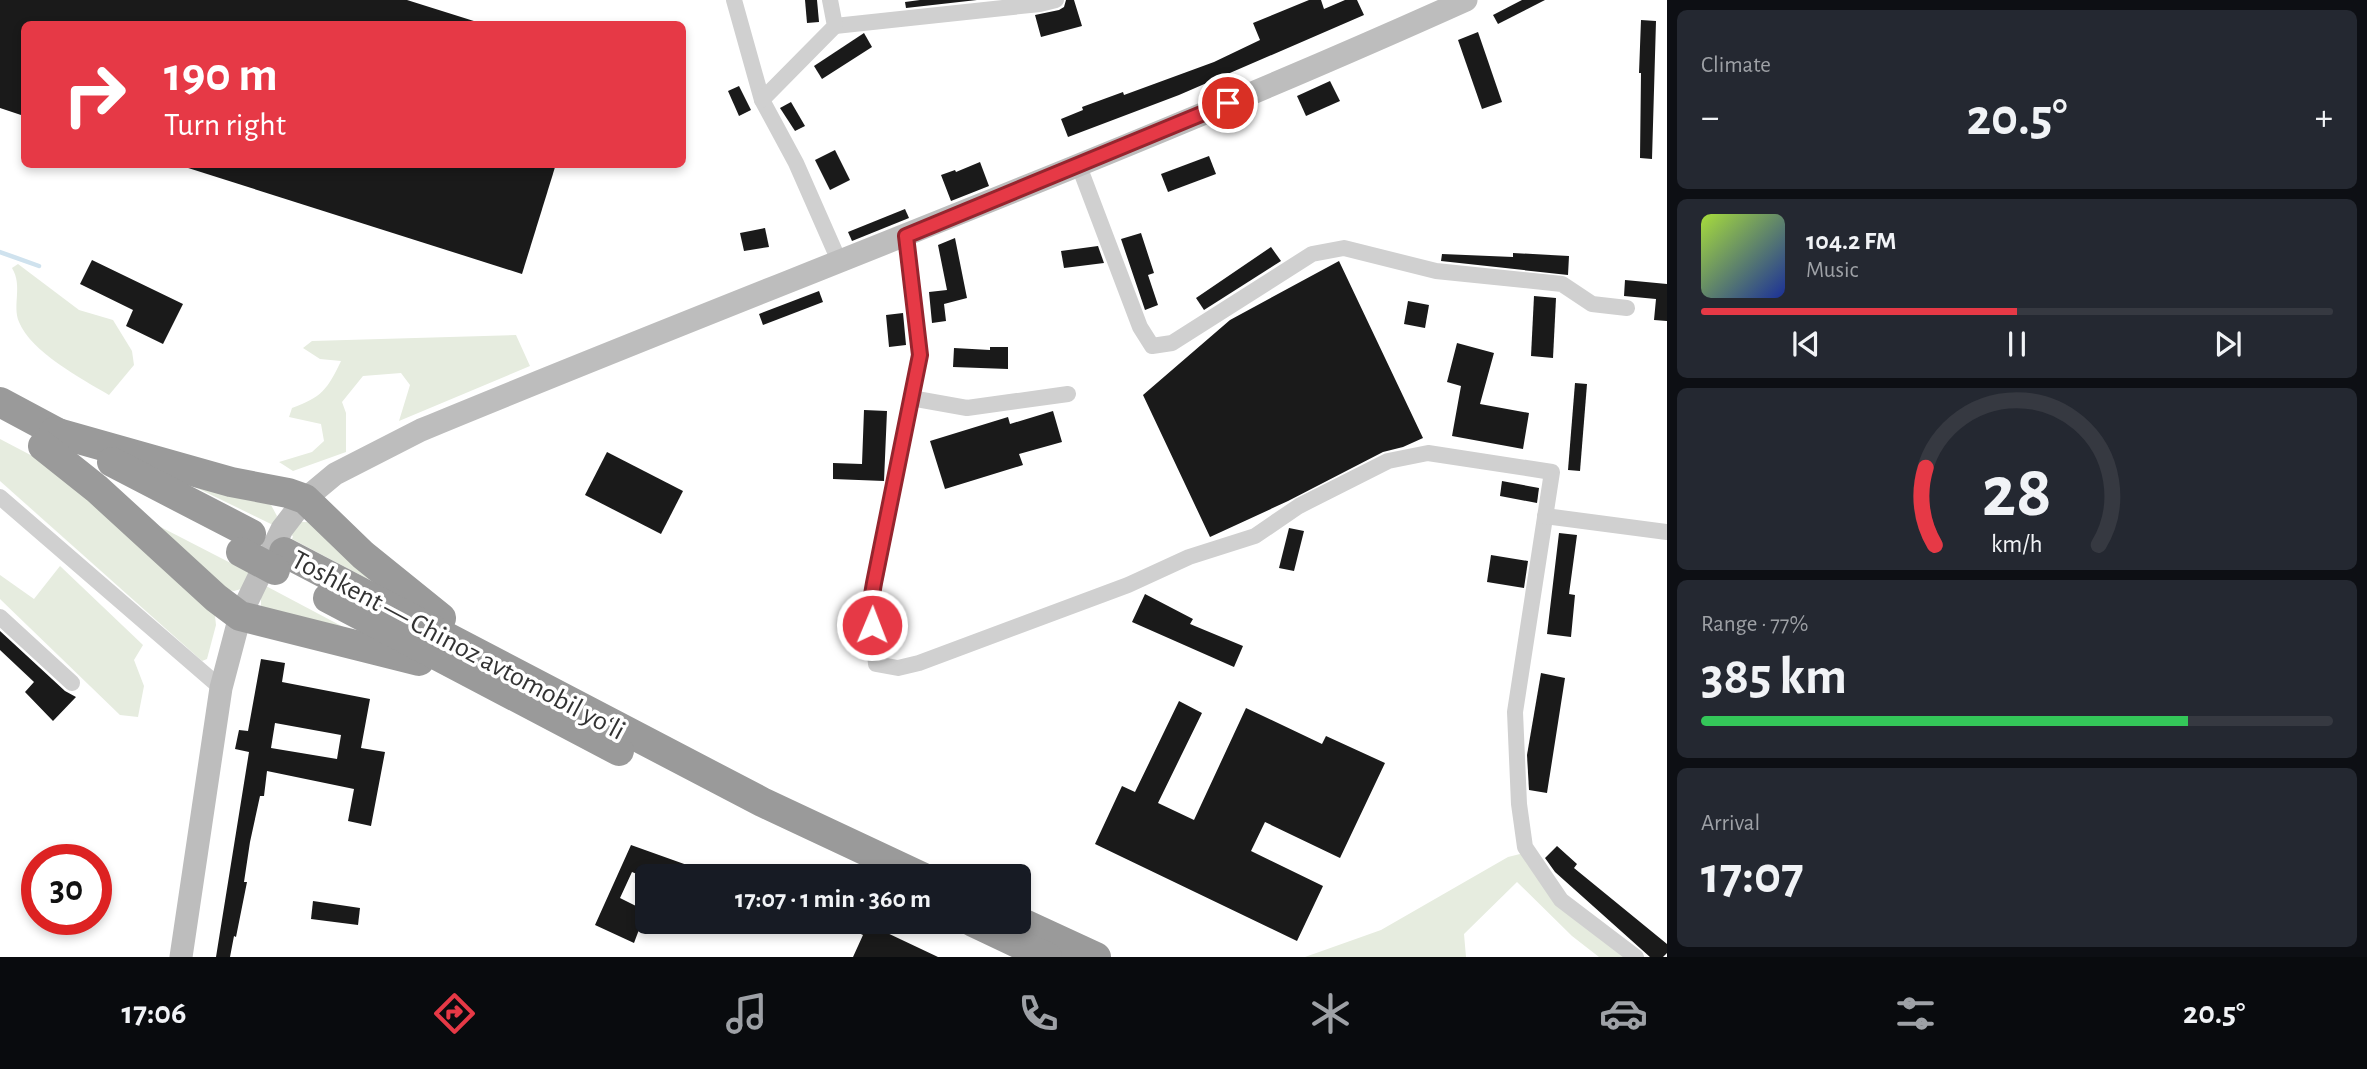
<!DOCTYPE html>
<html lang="en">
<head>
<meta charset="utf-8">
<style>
	body { margin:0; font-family:"Alegreya Sans",sans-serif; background:#242831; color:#f1f3f6; height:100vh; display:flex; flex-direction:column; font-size:26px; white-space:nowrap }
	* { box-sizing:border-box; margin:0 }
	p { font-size:23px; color:#9ea1a6 }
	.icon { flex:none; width:38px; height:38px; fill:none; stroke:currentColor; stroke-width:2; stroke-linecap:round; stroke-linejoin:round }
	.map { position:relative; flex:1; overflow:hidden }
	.side { display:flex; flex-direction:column; gap:10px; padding:10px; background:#0d0f14; width:700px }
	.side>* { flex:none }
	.guide { position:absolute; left:21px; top:21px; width:665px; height:147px; border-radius:10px; box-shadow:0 4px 10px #0003; background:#e63946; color:#fff; overflow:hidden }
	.speed { position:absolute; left:21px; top:844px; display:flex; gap:14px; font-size:35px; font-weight:700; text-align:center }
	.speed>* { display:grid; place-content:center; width:91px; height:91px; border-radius:50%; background:#171b24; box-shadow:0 4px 10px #0003; line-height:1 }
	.speed .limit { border:10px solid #d22; background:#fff; color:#111 }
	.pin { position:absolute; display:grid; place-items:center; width:60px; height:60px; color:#fff; margin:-30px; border:4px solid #fff; border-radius:50%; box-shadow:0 2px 7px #0007 }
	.me { position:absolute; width:77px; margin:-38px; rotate:1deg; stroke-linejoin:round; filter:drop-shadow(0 0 5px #0008) }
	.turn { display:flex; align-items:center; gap:24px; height:147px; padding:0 28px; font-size:32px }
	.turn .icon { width:91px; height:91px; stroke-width:2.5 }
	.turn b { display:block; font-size:49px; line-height:60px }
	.big { font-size:52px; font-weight:700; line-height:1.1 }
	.side .tile { flex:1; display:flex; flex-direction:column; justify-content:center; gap:10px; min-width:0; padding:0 24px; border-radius:10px; background:#242831 }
	.side .dial { align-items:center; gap:0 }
	.dial svg { height:182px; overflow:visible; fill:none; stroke:#363941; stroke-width:7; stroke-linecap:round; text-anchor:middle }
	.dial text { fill:#f1f3f6; stroke:none }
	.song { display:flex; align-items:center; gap:21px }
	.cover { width:84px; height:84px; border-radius:10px; background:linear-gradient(135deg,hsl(80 70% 55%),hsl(230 70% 35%)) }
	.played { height:7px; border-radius:4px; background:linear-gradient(90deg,#e63946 50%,#363941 50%) }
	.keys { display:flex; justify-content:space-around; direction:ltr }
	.heat { display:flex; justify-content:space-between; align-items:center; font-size:38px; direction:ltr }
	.charge { height:10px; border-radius:5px; background:linear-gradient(90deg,#34c759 77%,#363941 0) }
	.trip { position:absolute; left:635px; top:864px; width:396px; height:70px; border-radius:10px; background:#171b24; box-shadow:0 4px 10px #0003; font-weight:700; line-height:70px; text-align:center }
	.tabs { display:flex; height:112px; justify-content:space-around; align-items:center; background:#090b0e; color:#9ea1a6 }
	.tabs .icon { width:49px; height:49px }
	.tabs .selected { color:#e63946 }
	.tabs b { font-size:32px; color:#f1f3f6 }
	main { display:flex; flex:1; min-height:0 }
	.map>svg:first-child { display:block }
	.green { fill:#e6ecdf }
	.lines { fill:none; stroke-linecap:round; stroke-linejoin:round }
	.stream { stroke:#cfe2ee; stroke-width:4.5 }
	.building { fill:#1a1a1a; fill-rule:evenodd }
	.street { stroke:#d0d0d0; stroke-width:16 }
	.secondary { stroke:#bdbdbd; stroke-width:23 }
	.highway { stroke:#9a9a9a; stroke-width:30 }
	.highway-bridge { stroke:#9a9a9a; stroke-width:30 }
	.route-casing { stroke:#96252e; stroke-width:18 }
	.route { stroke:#e63946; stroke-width:12 }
	.labels { text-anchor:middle; stroke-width:7; stroke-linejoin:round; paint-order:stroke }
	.street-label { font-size:28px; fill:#333; stroke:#fff }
</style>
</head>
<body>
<main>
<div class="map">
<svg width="1667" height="957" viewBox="0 0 1667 957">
	<rect width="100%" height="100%" fill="#fff"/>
	<g class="green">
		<path d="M18,264L79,310L113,320L132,351L134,365L109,395C82,379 31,352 19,322C12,305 23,286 12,268Z"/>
		<path d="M516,335L530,366L399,421L410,385L401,373L363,376L342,402L346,413V452L293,471L279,462L312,452L324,441L321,424L289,417L292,408C322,397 327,390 341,361L320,359L303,348L312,341Z"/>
		<polygon points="0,439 63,472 214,607 216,625 207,659 202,661 0,481"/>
		<polygon points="152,466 271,505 277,516 273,525"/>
		<polygon points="116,504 252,574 241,589 234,591 223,589"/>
		<polygon points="301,522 309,522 389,590 292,539 293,536 289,534"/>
		<polygon points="60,566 143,645 134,660 144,686 138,717 120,715 0,599 0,575 34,599"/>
		<polygon points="266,586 381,647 261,606 261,595"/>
		<polygon points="1524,853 1629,957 1599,957 1572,936 1517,882 1464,934 1466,957 1305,957 1381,930 1508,857"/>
	</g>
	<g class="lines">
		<polyline class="stream" points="0,252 39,266"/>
	</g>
	<g class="building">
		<polygon points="0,0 407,0 477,22 476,24 24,24 24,116 0,108"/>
		<polygon points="805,0 817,0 819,22 807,23"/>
		<polygon points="920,0 977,0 906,8 905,2"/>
		<polygon points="1066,0 1074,0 1082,26 1041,37 1035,15 1059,10 1064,7"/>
		<polygon points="1309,0 1321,0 1324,9 1345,0 1357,0 1364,15 1179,95 1068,137 1061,119 1083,110 1082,107 1123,92 1124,95 1214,62 1260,40 1253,23"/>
		<polygon points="1522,0 1545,0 1498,24 1493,15"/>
		<polygon points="1641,20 1656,21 1652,159 1640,158 1641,73 1639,73"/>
		<polygon points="1478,32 1502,102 1482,109 1458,40"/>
		<polygon points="864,33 872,47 822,79 814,66"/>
		<polygon points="1330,81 1340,101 1306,116 1297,96"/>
		<polygon points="739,86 751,110 739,116 728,91"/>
		<polygon points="791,102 805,126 795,131 780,108"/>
		<polygon points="835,150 850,180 830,190 815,160"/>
		<polygon points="1209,156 1216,174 1168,192 1161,174"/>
		<polygon points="980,162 989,186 951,201 941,175 955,170 956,172"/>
		<polygon points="185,164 556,164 522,274 185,167"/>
		<polygon points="905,209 909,218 852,241 848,232"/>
		<polygon points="765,228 769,247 744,251 740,233"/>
		<polygon points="1141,233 1154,273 1148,275 1158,305 1145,310 1121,239"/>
		<polygon points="955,238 967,298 944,304 946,321 932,323 929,292 947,290 938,245"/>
		<polygon points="1098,246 1104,263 1064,268 1061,251"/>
		<polygon points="1271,247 1281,261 1204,310 1196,298"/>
		<polygon points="1513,253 1569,256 1568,275 1441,261 1442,254 1513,257"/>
		<polygon points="92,260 183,304 163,344 126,326 133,310 80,284"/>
		<polygon points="1339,261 1423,438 1403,447 1383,452 1288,501 1210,537 1143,395 1230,320"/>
		<polygon points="1625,280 1667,284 1667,321 1654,320 1656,299 1624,296"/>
		<polygon points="819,291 823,302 763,325 759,314"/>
		<polygon points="1534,296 1556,298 1553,358 1531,356"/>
		<polygon points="1408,301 1429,305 1425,328 1404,324"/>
		<polygon points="903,313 906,345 889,347 886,315"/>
		<polygon points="1457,343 1494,353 1480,404 1529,413 1523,449 1452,436 1461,386 1447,382"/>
		<polygon points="990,347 1008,347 1008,369 953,367 954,348 990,350"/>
		<polygon points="1575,383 1587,384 1580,471 1568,470"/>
		<polygon points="864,410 887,411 884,481 833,479 833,463 862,464"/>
		<polygon points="1053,411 1062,442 1019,454 1023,465 945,489 930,441 1008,417 1010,424"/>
		<polygon points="607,452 683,491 661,534 585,495"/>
		<polygon points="1502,481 1539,488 1537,503 1500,496"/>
		<polygon points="1289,528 1304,531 1294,571 1279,568"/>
		<polygon points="1559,533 1577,535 1569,594 1575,595 1571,637 1547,634"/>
		<polygon points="1491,555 1528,561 1524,588 1487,582"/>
		<polygon points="1145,594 1193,619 1190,624 1243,646 1234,667 1132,622"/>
		<polygon points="0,631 65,691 76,697 53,721 25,692 34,682 0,650"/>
		<path d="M261,659L285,663L282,682L370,699L361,748L385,752L371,826L348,821L354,789L267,771L264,796H260L250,842L244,882H247L236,937L234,936L230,957H216L249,752L235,749L239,730L248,731ZM275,723L341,735L337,759L271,748Z"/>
		<polygon points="1541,673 1565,678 1547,793 1529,790 1527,755"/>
		<polygon points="1179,701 1202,713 1158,803 1194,820 1246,708 1322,744 1326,736 1385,763 1340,858 1265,822 1251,851 1323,886 1297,941 1095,844 1122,786 1135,792"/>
		<polygon points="631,845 715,875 644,877 632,872 620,898 646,911 634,943 595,925"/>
		<polygon points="1557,846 1577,864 1574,868 1667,944 1667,953 1663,957 1650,957 1555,872 1545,858"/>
		<polygon points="313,901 360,908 358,925 311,919"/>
		<polygon points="835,922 864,922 938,957 853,957 863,935"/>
	</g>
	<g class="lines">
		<g class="street">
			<polyline points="734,0 762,100 796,163 840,263"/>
			<polyline points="835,26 1040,4 1056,0"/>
			<polyline points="762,100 835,26 830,0"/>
			<polyline points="1079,166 1140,327 1152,346 1172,343 1312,254 1344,248 1436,271 1562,284 1592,304 1627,308"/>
			<polyline points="906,236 920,355 870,606 876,664 898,668 919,663 1128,585 1189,557 1255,536 1299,506 1388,461 1428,453 1552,472 1515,712 1519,804 1525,847 1561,900 1636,957"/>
			<polyline points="911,398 967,408 1068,394"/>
			<polyline points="0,497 221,688"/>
			<polyline points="1545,516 1667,532"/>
			<polyline points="0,617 72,683"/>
		</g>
		<path class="secondary" d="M181,957L221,688L240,616L282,529L305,499L335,474L421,430C769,286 1122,155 1466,0"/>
		<g class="highway">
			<polyline points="0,402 71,440"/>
			<polyline points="54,432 231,482 288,493 305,499 363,555 441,618"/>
			<polyline points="43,446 97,489 216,598 240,616 419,661"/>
			<polyline points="112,462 251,534"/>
			<polyline points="284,552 762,802 922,877"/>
			<polyline points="328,598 619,751"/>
			<polyline points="1018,921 1096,957"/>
			<polyline points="973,922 1047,957"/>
		</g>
		<polyline class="highway-bridge" points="241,552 275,570"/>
	</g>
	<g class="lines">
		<g class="route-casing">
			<polyline id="route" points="872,625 870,606 874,583 920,355 906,236 1228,103"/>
		</g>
		<use href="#route" class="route"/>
	</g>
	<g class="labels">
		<g class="street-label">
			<text transform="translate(459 644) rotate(28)" y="10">Toshkent — Chinoz avtomobil yoʻli</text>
		</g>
	</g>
</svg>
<div class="speed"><div class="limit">30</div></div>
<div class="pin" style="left:1228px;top:103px;background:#d93025"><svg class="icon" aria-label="arrive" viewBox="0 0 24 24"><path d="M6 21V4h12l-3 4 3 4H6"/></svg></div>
<svg class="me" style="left:872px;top:625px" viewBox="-20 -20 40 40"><circle r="17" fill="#e63946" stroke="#fff" stroke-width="3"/><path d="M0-11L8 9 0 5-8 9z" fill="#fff"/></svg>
<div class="trip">17:07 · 1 min · 360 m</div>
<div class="guide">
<div class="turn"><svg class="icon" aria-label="right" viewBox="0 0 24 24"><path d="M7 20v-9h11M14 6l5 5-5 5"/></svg><div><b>190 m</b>Turn right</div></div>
</div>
</div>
<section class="side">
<div class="tile"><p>Climate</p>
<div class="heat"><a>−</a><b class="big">20.5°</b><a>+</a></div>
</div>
<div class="tile">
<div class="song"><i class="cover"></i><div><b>104.2 FM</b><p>Music</p></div></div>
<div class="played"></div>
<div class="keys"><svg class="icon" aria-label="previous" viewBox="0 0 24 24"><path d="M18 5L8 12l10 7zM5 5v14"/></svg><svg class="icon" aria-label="pause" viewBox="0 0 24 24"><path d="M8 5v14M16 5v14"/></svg><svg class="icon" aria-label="next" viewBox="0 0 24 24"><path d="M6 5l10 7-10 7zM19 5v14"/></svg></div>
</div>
<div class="tile dial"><svg viewBox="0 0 100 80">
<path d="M14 69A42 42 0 1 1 86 69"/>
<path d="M14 69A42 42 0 0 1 10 35" stroke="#e63946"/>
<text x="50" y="56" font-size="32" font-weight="700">28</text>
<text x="50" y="72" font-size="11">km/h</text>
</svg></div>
<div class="tile"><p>Range · 77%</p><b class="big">385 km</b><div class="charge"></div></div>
<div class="tile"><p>Arrival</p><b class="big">17:07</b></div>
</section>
</main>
<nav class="tabs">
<b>17:06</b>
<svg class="icon selected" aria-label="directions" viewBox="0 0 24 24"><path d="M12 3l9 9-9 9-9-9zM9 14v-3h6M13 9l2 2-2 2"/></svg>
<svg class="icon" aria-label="music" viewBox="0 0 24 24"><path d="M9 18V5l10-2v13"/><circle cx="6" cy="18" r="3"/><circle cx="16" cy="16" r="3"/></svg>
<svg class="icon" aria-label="phone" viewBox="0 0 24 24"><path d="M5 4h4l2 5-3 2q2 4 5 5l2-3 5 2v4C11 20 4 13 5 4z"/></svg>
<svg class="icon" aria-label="climate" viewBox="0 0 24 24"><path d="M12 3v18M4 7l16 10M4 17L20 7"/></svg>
<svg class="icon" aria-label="car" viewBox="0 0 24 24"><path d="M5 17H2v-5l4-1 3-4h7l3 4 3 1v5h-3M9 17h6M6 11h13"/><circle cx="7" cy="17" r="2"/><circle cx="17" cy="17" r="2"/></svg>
<svg class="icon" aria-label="filters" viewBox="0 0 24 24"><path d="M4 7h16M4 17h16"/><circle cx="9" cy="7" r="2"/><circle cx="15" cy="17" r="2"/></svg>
<b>20.5°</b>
</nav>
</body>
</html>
